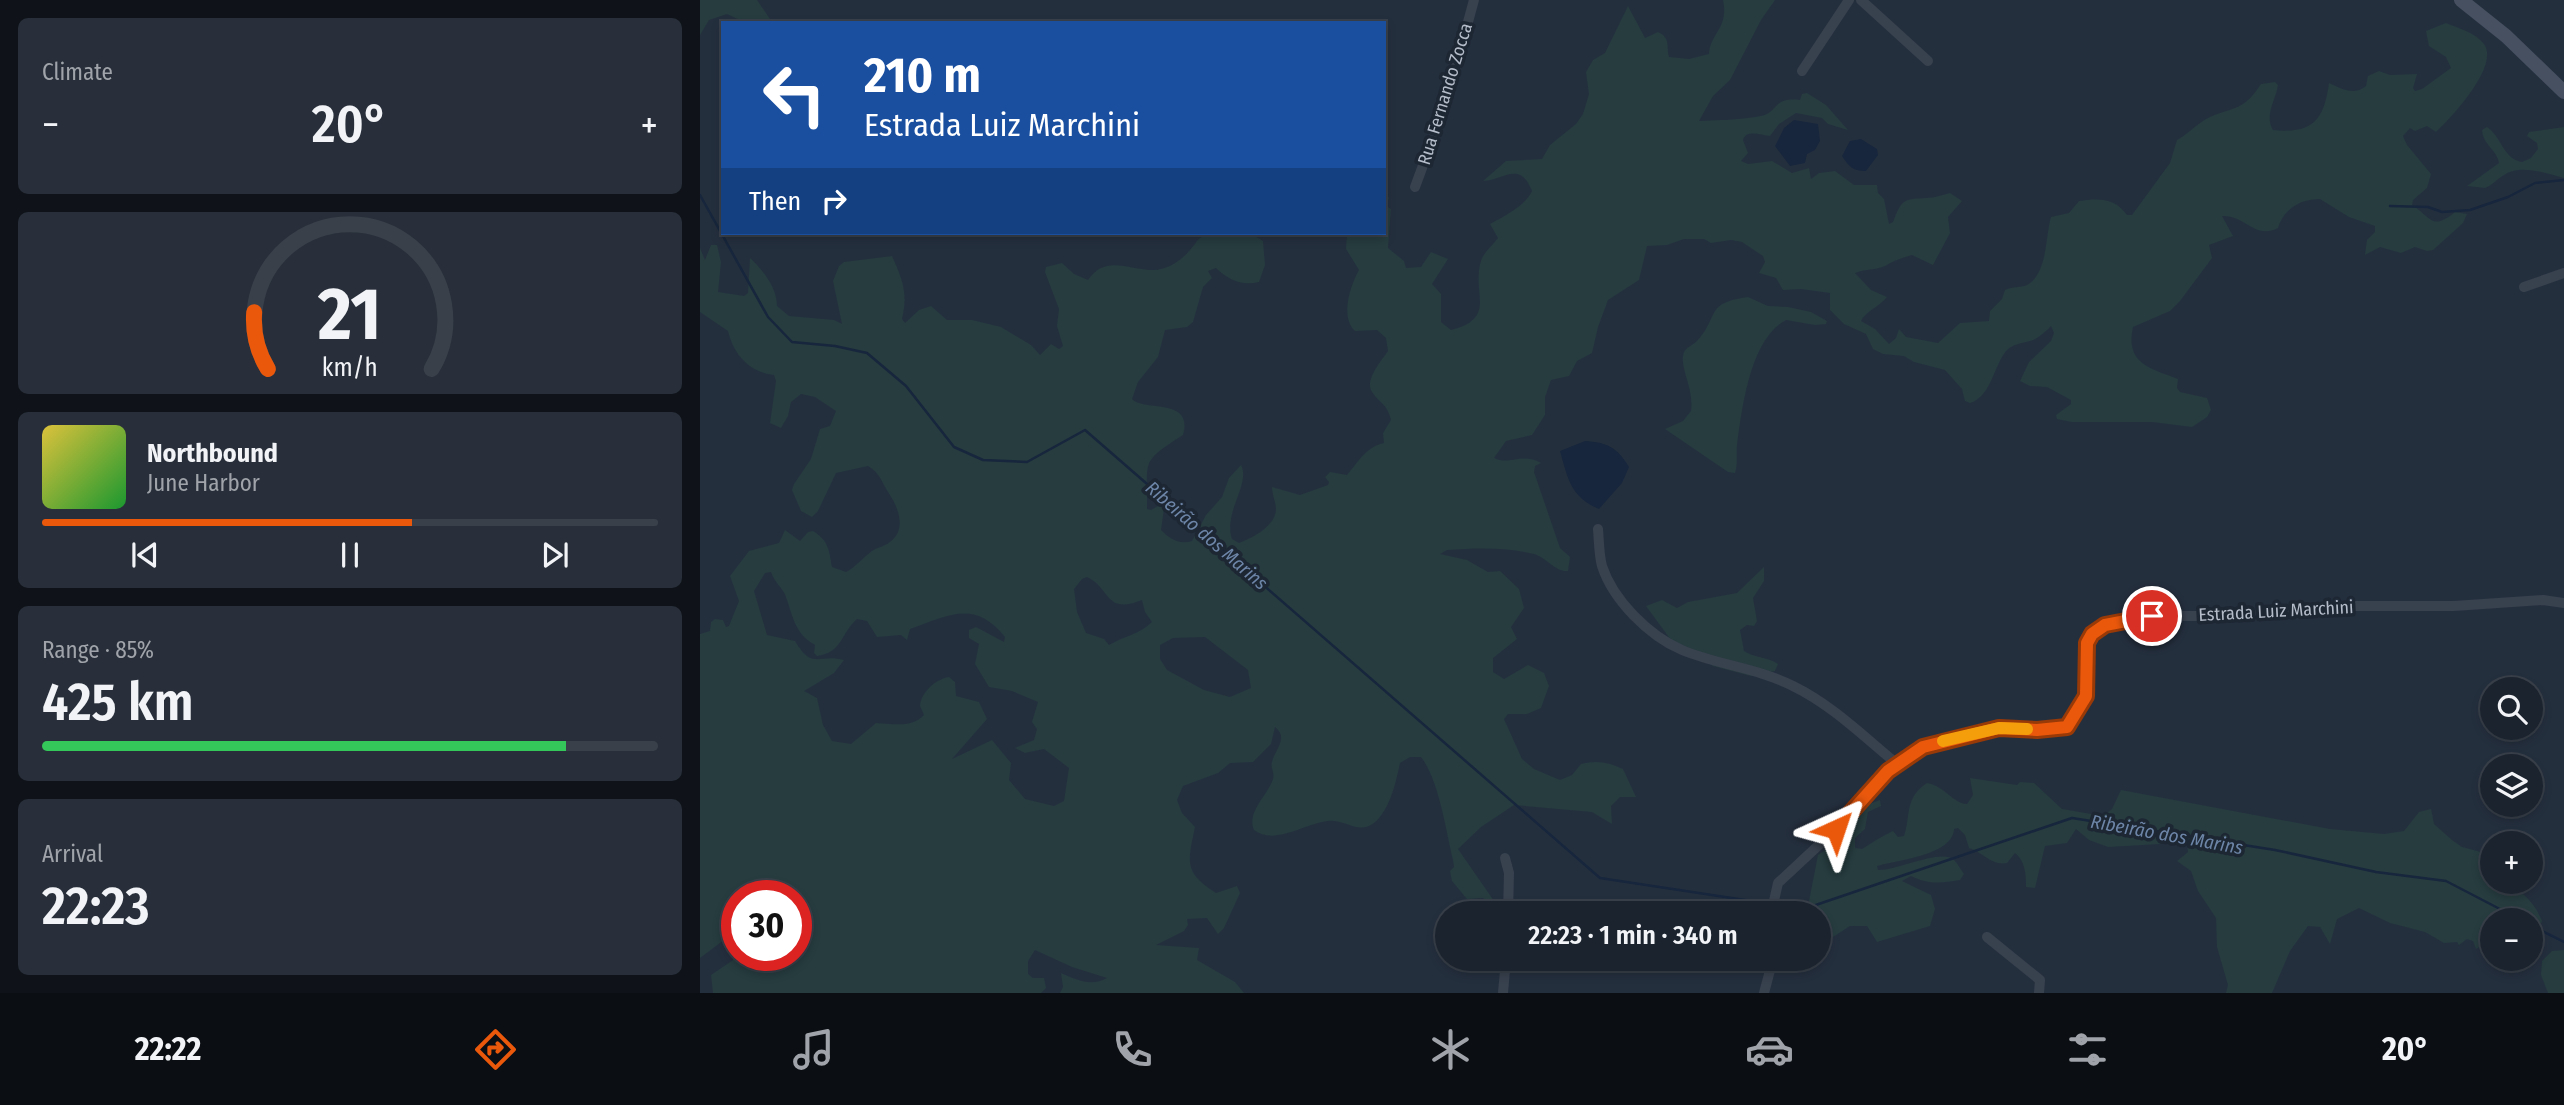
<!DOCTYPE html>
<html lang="en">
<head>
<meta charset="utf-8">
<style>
	body { margin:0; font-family:"Fira Sans Condensed",sans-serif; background:#282f3a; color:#f1f3f6; height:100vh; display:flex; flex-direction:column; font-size:26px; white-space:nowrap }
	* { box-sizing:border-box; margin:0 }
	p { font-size:23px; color:#a0a4aa }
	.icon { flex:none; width:38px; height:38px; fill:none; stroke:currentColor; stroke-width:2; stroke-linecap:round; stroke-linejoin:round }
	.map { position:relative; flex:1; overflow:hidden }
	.panel { display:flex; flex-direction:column; gap:18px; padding:18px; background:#0f1319; width:700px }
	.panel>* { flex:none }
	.banner { position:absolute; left:21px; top:21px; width:665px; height:214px; border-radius:0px; box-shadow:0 4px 10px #0003,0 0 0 2px #39404a; background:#1a4fa0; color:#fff; overflow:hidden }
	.controls { position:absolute; left:1780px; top:677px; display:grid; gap:14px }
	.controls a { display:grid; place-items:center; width:63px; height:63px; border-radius:50%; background:#1b232e; box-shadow:0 4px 10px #0003,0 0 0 2px #39404a; font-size:35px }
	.speed { position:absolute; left:21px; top:880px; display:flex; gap:14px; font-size:35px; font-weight:700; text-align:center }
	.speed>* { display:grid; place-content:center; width:91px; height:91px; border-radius:50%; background:#1b232e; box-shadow:0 4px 10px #0003,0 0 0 2px #39404a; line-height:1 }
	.speed .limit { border:10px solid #d22; background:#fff; color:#111 }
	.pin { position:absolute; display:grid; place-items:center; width:60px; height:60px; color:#fff; margin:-30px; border:4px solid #fff; border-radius:50%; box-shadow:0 2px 7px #0007 }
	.me { position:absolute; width:77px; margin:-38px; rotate:42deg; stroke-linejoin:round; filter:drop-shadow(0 0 5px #0008) }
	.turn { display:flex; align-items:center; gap:24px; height:147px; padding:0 28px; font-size:32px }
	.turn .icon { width:91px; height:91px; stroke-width:2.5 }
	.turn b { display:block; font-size:49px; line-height:60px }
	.then { display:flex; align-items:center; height:66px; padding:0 28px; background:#0003; gap:14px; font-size:26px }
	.big { font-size:52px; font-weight:600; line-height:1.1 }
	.panel .widget { flex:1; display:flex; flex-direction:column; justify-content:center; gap:10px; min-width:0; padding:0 24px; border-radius:10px; background:#282f3a }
	.panel .dial { align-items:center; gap:0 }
	.dial svg { height:182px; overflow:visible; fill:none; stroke:#39404a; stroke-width:7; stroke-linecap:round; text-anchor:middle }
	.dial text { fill:#f1f3f6; stroke:none }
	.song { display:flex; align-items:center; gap:21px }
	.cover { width:84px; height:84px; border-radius:10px; background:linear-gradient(135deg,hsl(50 70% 55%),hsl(130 70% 35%)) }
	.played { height:7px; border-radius:4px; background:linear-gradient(90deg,#ea580c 60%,#39404a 60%) }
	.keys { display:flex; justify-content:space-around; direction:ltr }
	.heat { display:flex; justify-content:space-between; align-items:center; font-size:38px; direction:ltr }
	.charge { height:10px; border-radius:5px; background:linear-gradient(90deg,#34c759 85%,#39404a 0) }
	.trip { position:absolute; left:735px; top:901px; width:396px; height:70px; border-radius:35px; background:#1b232e; box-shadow:0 4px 10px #0003,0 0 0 2px #39404a; font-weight:600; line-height:70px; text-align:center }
	.menu { display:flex; height:112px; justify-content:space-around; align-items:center; background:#0b0e12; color:#a0a4aa }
	.menu .icon { width:49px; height:49px }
	.menu .selected { color:#ea580c }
	.menu b { font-size:32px; color:#f1f3f6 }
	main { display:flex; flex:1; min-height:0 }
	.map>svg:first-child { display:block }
	.green { fill:#263c3f; fill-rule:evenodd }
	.water { fill:#17263c }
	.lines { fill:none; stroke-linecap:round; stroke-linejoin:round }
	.stream { stroke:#17263c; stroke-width:2.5 }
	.street { stroke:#38414e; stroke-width:10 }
	.secondary { stroke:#465061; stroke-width:14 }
	.route-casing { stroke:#983908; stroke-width:18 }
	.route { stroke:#ea580c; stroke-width:12 }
	.slow { stroke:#f59e0b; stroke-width:12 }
	.labels { text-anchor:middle; stroke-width:7; stroke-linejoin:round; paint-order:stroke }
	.street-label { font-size:18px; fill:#b4bcc9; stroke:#1d2633 }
	.water-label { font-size:19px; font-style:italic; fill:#6d86a8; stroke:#1d2633 }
</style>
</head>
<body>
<main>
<section class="panel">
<div class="widget"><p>Climate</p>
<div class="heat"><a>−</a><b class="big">20°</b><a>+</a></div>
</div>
<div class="widget dial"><svg viewBox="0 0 100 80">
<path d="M14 69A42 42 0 1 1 86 69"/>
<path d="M14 69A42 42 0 0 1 8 44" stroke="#ea580c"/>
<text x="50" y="56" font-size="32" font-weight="700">21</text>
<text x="50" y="72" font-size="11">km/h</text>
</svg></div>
<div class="widget">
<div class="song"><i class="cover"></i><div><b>Northbound</b><p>June Harbor</p></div></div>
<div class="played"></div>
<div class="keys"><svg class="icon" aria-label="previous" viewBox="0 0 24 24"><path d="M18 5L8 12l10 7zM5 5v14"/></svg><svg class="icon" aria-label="pause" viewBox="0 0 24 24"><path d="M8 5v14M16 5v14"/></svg><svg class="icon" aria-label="next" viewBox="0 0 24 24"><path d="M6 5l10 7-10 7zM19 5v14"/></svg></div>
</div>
<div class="widget"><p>Range · 85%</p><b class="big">425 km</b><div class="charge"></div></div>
<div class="widget"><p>Arrival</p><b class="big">22:23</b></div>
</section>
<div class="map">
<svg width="1864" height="993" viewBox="0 0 1864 993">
	<rect width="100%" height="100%" fill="#242f3e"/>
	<g class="green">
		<polygon points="0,0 57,0 70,19 95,20 94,23 46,23 27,14 9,20 0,35"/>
		<path d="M1023,0H1075L1061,20L1030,80L1013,96L999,121C1019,120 1041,120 1061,116C1079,112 1072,97 1100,100L1102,94L1107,93L1126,105L1148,130L1128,124L1122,118L1096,113L1079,124L1070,136C1061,135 1046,129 1043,140L1048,153L1041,161L1048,164L1072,161L1092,173L1109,168L1111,179L1119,173L1135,171L1154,185H1177L1178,193L1184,199L1189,224L1193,222C1202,199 1203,199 1227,198C1234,198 1242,195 1250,193L1262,201L1248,217L1250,233L1233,265L1212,255C1201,258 1194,261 1185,266C1176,270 1165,269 1155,273L1171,290L1187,297C1180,306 1165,312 1161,321L1175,329L1189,344L1196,338L1199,329L1206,337L1238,343L1260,323L1289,321L1290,311L1302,299L1305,290C1313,286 1320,288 1327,285C1348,273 1345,237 1351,217L1369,213L1379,201C1399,198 1415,198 1427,215H1432L1470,163L1477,140C1488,134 1500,121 1510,117C1536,106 1543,111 1561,84L1575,82L1578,85C1576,100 1564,115 1573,130C1613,134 1624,120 1629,83C1642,89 1654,96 1666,86L1668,76L1679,71L1690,75L1717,74L1713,88L1715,91L1722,89L1751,68L1746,57L1729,46L1726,31L1746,23C1758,28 1776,33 1784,44C1800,66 1751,118 1736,132L1727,126L1715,131L1710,128L1703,136L1707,145L1731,174L1727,188L1713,200L1712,205C1732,218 1732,231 1755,212L1767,214L1763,223L1733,250L1727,251L1715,247L1701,253L1680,247L1665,255L1667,240L1675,232V226L1649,217L1620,199C1600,199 1584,209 1578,228C1555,240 1544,214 1522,216L1533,236L1509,245L1512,258L1480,301L1470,311L1433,327C1425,364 1450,368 1478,379L1477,388L1480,392L1507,398L1511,410L1507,417L1492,427L1452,422H1372L1357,419L1356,415L1371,404V400L1347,387L1330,386L1320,381L1329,362L1351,341L1354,333L1351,326C1346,331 1340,337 1333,340C1322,344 1311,343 1304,354C1293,370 1290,397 1270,403L1265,401L1262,389L1245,370L1214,362L1204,356L1183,354L1173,349L1166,334L1144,324L1130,310V293L1101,289L1083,290L1076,278L1059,273L1065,262L1063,256L1042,242L1031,240L1011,243L1004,239H984L967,245L947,246L939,280L908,300L898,327L892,353L877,361L869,376L851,380L845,397V415L832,435L806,441L794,458C810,466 822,452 841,463L835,466L834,472L860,548L870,557L868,571C855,572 847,558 834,554C805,547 778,548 747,550L740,554L767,560L788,572L800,571L819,589L824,608L811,627L817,639L793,658V672L804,679L828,665L844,673L849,686L841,708L827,714H808L804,719L822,759L834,769L860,780L872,775L881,764C897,760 908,762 923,769L936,797H920L911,806L912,824L892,812L814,805L781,827L758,849L801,911L783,898L767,899L752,881L750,871L754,867L753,860C746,831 739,780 721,757H710L700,763C696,782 690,810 674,823C659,835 644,819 628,821C606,823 574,846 554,830C546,812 568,795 573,779C575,772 570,768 572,762C575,749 589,738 575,727L571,744L553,762L530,763L518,773L483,786L477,800L482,813L495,827C488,862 483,872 516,893L537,886L540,893L524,928L518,934L507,918L487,919L488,925L484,931L456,945L499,948L497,960L535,982L544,993H360L363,987L361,973C377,980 391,987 407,978L372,967L335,950L328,961V974L333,978H344L346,988L341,993H13L11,975L33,960V939L24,940L0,958V634L10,631L11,622L15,619L23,620L26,627L29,626L39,601L30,576L49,551L79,543L85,530L100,541L108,532L113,531C129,541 129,550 132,567L146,572C157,566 162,558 172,551C176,548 182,547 187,544C208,532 199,508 188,492C181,481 180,473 168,466L136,473L118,511L112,517L101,511L92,490L94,484L111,459L120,429L130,426L136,411L115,397L101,394L91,402L88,416L81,428L70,423L76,381L74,375C49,372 34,355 28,331L0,312V248L5,260L11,245H17L21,262L18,292L44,296L48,293L50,258C64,271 77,288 77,306L89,316L134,320L142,324L133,281L139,266L144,262L192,256C203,280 208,294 202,319L205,323L219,310L231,306L247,320H272L301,327L331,345L340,355L351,344L359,349L363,346L357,326L359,309L345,272L346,267L362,263L374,274L388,280C405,254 429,270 453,270C467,270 481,261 490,250C494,246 496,241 500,238C518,228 548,230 563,241L565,265L559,282C541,286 529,280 516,268L508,271L512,278L503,287L493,322L487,327L465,330L458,357L438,382L432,399C444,412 494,397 483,435C439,463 448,460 447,509L451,510L465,502L461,530C470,539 479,545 492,541L506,515L522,497L529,478L541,465C551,484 523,512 532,539L539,543C553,538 575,526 576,510C576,502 572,495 572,487L600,495L628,485L629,482L625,477L630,472L647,475C658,462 667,446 684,443L683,433L691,420C687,403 680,404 672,392C664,380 682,360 688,351L686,338L677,330L655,331C640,317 650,286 659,270L646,249L647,233H684V190L689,198L686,206L691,209L688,248L704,261L706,268L721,267L731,252L748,259L732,284L741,294V322L751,330C798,318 771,293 781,261C783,253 793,245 798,238L790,224C805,216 825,206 832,191C820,160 804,180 783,181L806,161L842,159L850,145L876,124L883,114L889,94L886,72L893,60L905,53L928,6L945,38L958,32C971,38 966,46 969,57L989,59L1009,54C1010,33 1029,29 1023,0ZM71,572C74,582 83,588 86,597C93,617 95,634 115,645L114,653L117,656C142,653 141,633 157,619L167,621L177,637L201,635L207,640L210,629C249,615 275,599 305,637L304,642L276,627L269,630V638L279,644L275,664L289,687L312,691L338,702L332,722L337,729L334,740L315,748L325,753L344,749L369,768L364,801L354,806L325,799L309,780L311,763L292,740L252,759L287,719L279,702L256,696L255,682L249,677C236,679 221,692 220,706L224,715C212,728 193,724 176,723L151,744L132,741L123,725L117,698L104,691L134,673L144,660C118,653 113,671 95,641L67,635L54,591L65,573ZM387,577C411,588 404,615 442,600L445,612L452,622C440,634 424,636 409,645L404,639L386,633L377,612L374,589L382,579ZM505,637L548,670L551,688L530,697L504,690L467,670L460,659V645L473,638ZM96,896V956H37V896Z"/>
		<path d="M1787,127C1802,137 1803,159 1822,162L1831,158L1838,149L1837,143L1827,136L1829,132L1864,127V178C1846,173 1820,164 1804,175C1797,179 1793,185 1785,188L1767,186L1799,163C1797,150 1783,145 1782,130Z"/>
		<path d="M1048,297L1068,306L1088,307L1111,312L1127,321L1126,324L1115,325L1086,320C1050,339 1042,408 1037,445C1036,454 1038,464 1035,473L1028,472L965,429L983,421L991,411C994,389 981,371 983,356C984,347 991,347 997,341C1020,316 1004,303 1048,297Z"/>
		<path d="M1064,567V581L1053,598L1057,621L1054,626L1047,625L1040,630L1044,651C1054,658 1069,657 1078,664L1075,671L1051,676L1013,666L971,640L946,606L962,600L977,608L988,602L1037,593Z"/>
		<path d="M1270,778L1317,785L1320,782L1334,783L1362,809L1403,816L1412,809L1421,790L1630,829L1684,834L1704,831L1719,812L1731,809L1734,824L1752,840L1762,847L1792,855V882C1815,882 1834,900 1842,921L1837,933L1831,935L1830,920C1817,920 1809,911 1795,910L1803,920H1792V939L1776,949L1773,941L1767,939L1759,945L1757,942L1744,943L1725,932L1690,923L1659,908L1637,919L1630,944L1620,927L1608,926L1590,951L1572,993H1526L1528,985L1517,947L1516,918L1498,891L1491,871L1477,861L1488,852L1486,835L1477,834L1460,844L1408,847L1389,840L1376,829L1367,843L1345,846L1335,888L1326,887C1326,874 1325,861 1315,853L1307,863C1291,866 1283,852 1269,848L1265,835L1258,828L1254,829C1253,855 1198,860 1177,866L1178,870C1196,871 1242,848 1254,860C1258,864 1261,870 1264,874L1260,880C1241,883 1229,885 1211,876L1202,881L1231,895L1235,909L1230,926L1177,942L1167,926H1150L1133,937L1128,924L1109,901L1118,855L1143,838L1148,823L1164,806L1180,800L1181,806L1168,812L1165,829L1155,838V848L1162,849C1173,842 1182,836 1193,831L1198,837L1204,836C1211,816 1204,798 1227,783C1245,786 1252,803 1267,804L1273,795Z"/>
		<polygon points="1864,950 1864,993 1848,993 1841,975 1842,961 1852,951"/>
	</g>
	<g class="water">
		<polygon points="1094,120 1118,124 1120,141 1115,150 1107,154 1105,163 1090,166 1075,146 1084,128"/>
		<path d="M1161,139L1177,149L1178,155L1166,171C1153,171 1149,167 1142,156L1150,141Z"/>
		<path d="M885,441C907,442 918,448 929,467L922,483L899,509C871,497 868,480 860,451Z"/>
	</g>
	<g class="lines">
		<g class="stream">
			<polyline points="0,195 68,317 92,342 135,346 167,353 206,386 254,447 283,460 327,462 385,430 900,878 1058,902"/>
			<polyline points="1690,206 1728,207 1742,212 1770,210 1808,197 1835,183 1864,180"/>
			<polyline points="1074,904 1104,909 1372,818 1575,850 1676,872 1746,881 1821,920"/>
			<polyline points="1830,925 1864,942"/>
		</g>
		<g class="street">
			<polyline points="1161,0 1228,61"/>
			<polyline points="1102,71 1149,0"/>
			<polyline points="715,187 745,106 774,0"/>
			<polyline points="1824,287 1864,273"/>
			<path d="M898,529C899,541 899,555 902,566C913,600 949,636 982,650C1018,665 1058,668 1093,686C1132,705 1163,736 1196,763"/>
			<polyline points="805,858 809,873 808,914"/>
			<polyline points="1071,914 1078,883 1136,829 1196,763 1223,747 1261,736 1299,728 1337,730 1367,727 1386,696 1387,644 1393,634 1405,625 1452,616 1548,616 1631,606 1754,606 1843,600 1864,603"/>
			<polyline points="1287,937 1340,980 1339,993"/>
			<polyline points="803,993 806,959"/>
			<polyline points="1064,993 1073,959"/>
		</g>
		<polyline class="secondary" points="1761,0 1806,36 1864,92"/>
	</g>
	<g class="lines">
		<g class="route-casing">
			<polyline id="route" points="1136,829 1188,771 1223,747 1299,728 1337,730 1367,727 1386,696 1387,643 1392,634 1405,625 1452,616"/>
		</g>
		<use href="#route" class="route"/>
		<polyline class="slow" points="1243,741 1299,728 1327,729"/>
	</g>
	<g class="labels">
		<g class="street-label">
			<text transform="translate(745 94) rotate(-73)" y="6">Rua Fernando Zocca</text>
			<text transform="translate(1576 611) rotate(-3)" y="6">Estrada Luiz Marchini</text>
		</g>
		<g class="water-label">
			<text transform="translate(507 535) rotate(41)" y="7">Ribeirão dos Marins</text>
			<text transform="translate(1467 834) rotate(10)" y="7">Ribeirão dos Marins</text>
		</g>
	</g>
</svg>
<div class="controls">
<a><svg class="icon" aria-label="search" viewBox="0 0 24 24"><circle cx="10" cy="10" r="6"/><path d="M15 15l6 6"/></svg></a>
<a><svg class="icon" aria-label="layers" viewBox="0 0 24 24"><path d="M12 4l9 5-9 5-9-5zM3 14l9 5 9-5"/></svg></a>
<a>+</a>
<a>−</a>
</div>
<div class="speed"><div class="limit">30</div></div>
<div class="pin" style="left:1452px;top:616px;background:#d93025"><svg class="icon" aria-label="arrive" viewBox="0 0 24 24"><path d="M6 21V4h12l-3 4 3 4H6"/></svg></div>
<svg class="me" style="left:1136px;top:829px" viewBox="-20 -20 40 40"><path d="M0-17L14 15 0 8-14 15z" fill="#ea580c" stroke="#fff" stroke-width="4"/></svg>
<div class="trip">22:23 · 1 min · 340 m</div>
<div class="banner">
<div class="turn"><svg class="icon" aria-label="left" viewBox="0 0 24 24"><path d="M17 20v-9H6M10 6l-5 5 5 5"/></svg><div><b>210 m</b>Estrada Luiz Marchini</div></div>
<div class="then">Then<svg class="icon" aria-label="right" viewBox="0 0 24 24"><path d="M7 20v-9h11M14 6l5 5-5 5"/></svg></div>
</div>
</div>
</main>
<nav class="menu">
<b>22:22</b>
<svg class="icon selected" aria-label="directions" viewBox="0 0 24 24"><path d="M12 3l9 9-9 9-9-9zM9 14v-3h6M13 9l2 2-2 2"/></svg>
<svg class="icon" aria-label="music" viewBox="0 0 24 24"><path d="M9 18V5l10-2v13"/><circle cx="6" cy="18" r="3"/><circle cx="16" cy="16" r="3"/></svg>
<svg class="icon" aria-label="phone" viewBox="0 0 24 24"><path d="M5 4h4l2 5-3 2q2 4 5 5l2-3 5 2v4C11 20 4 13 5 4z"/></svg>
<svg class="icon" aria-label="climate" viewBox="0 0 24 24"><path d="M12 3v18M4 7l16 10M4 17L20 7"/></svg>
<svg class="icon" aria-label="car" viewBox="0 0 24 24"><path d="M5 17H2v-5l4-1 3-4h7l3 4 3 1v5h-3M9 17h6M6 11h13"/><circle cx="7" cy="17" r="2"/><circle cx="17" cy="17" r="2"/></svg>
<svg class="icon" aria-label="filters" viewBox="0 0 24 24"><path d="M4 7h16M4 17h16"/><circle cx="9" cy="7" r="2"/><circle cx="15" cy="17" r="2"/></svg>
<b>20°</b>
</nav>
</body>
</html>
